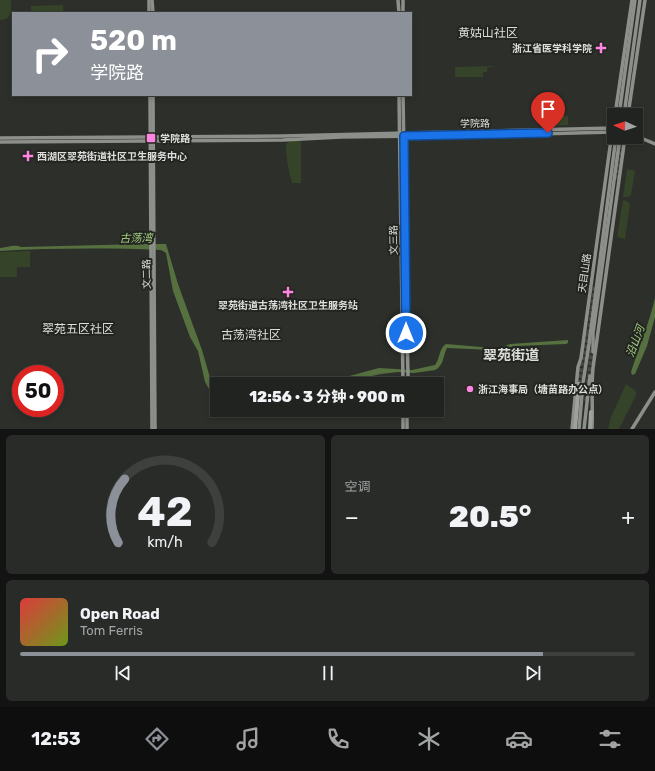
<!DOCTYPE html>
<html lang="zh">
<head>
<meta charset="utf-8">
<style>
	body { margin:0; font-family:Rubik,"Noto Sans SC",sans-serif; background:#292b29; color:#f1f3f6; height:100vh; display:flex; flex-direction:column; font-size:15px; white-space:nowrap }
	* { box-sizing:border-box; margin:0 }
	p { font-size:13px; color:#a2a4a5 }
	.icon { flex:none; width:22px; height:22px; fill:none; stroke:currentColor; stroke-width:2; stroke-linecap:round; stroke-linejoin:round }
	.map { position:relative; height:429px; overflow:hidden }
	.details { display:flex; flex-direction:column; gap:6px; padding:6px; background:#121312; flex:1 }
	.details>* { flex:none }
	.hud { position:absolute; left:12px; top:12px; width:400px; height:84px; border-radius:0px; box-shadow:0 2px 6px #0003,0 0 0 1px #3e403e; background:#8c9099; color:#fff; overflow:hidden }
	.needle { width:26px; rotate:273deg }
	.controls { position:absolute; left:607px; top:108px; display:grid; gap:8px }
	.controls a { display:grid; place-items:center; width:36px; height:36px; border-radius:0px; background:#212320; box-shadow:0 2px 6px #0003,0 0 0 1px #3e403e; font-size:20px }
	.speed { position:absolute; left:12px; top:365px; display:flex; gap:8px; font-size:20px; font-weight:700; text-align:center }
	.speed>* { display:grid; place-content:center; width:52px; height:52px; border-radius:50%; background:#212320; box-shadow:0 2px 6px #0003,0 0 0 1px #3e403e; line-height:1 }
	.speed .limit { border:6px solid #d22; background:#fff; color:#111 }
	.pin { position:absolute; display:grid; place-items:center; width:34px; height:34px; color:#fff; margin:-41px -17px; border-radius:50% 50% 50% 0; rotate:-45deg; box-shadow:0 0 4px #0007 }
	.pin .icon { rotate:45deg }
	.me { position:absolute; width:44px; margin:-22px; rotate:0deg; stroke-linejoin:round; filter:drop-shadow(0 0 3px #0008) }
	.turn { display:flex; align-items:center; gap:14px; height:84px; padding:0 12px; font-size:18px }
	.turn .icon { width:52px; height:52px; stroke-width:2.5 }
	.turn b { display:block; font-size:28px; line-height:34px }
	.big { font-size:30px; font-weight:800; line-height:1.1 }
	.details .card { flex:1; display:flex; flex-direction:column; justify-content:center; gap:6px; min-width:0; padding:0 14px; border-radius:6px; background:#292b29 }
	.details .dial { align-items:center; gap:0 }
	.dial svg { height:104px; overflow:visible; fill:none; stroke:#3e403e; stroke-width:7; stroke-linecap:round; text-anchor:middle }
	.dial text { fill:#f1f3f6; stroke:none }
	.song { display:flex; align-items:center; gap:12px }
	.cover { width:48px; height:48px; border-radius:6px; background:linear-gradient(135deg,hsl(0 70% 55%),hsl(80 70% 35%)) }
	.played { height:4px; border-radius:2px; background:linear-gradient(90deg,#8c9099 85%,#3e403e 85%) }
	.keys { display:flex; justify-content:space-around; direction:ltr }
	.heat { display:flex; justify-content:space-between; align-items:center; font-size:22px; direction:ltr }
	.details .tiles { flex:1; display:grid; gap:6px; grid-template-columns:1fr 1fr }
	.card:last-child { grid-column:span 2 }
	.trip { position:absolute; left:210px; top:377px; width:234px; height:40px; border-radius:0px; background:#212320; box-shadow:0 2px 6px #0003,0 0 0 1px #3e403e; font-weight:800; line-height:40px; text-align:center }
	.tabs { display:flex; height:64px; justify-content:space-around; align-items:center; background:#0d0e0d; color:#a2a4a5 }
	.tabs .icon { width:28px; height:28px }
	.tabs .current { color:#8c9099 }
	.tabs b { font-size:18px; color:#f1f3f6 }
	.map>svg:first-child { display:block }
	.green { fill:#354428 }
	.water { fill:#56703f }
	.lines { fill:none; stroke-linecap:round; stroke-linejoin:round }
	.highway-tunnel { stroke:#474945; stroke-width:4; stroke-dasharray:4 2; stroke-linecap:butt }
	.major { stroke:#8c8f8a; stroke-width:3.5 }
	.highway { stroke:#9ea29c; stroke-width:4 }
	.route-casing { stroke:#114b97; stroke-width:10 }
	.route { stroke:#1a73e8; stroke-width:7 }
	.poi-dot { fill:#fe86e1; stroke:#232521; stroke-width:1.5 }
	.labels { text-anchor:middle; stroke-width:4; stroke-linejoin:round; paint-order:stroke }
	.poi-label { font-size:10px; font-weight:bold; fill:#dedfdc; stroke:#232521; text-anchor:start }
	.street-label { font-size:10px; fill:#dedfdc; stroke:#232521 }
	.water-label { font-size:11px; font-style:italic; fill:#a6cf83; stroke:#232521 }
	.quarter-label { font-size:12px; fill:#dedfdc; stroke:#232521 }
	.district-label { font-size:14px; font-weight:bold; fill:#dedfdc; stroke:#232521 }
</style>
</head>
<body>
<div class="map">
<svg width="655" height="429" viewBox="0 0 655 429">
	<rect width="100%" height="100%" fill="#2c2f2a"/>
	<g class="green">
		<path d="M0,0H11C11,10 13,20 0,20Z"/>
		<polygon points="63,5 63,13 31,13 31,6"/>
		<polygon points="455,67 492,66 494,67 487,67 487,72 483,72 483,77 455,77"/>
		<polygon points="552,116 568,116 568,125 547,126 547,120 552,120"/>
		<path d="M290,141H301V183H292C288,169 286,158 286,144Z"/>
		<polygon points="627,169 635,171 631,195 627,197 623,197"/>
		<polygon points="623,200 627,201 630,204 625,239 617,237"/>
		<polygon points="30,251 30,267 17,267 17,277 0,277 0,252"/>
		<polygon points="626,384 636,391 636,395 619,429 608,429 611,417"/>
	</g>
	<g class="water">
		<path d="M143,244H166L178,284L202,350L211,381L217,389V396L210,391L205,382L198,351L190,337L173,291L166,253L161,250C108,248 53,248 0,251V248C7,247 16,244 21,247Z"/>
		<path d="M655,298V317L647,346L635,374L632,375L631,372C639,347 649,324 655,298Z"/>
		<path d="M568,340V343L566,344L517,346L493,350L447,348C443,355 444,366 435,370L414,373L398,372L381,374L344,382L342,384H332L342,378L379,368L412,370L435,365C440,359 439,348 446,344L493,348H500L510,344Z"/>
	</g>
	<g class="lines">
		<g class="highway-tunnel">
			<polyline points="616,179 622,137"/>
			<polyline points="589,333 595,286"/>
			<polyline points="579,384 582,363 589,331"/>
			<polyline points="586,401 592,348"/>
		</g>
		<g class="major">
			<polyline points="149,0 149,13"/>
			<polyline points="152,0 153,13"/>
			<polyline points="398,0 399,13"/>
			<polyline points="403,0 403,13"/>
			<polyline points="150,95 152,429"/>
			<polyline points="153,95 155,429"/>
			<polyline points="399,95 403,384"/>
			<polyline points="403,95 407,333 408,375 407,384"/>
			<polyline points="615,115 632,0"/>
			<polyline points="619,115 635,0"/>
			<polyline points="624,115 640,0"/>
			<polyline points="628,115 645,0"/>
			<polyline points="636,136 655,144"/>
			<polyline points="0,138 283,136 614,128"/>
			<polyline points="0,142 283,140 341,137 500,135 614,132"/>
			<polyline points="593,352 593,333 620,137"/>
			<polyline points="407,410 407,429"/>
			<polyline points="403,429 403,410"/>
			<polyline points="572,429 578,367 581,358 614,118"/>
			<polyline points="579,429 583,383 589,344 616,137"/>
			<polyline points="584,429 590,376"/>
			<path d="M592,429C593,408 591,388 593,368L625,137"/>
			<polyline points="632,429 655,392"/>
		</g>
		<g class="highway">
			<polyline points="575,429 579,384"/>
			<polyline points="590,429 591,412"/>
		</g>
	</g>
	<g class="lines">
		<g class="route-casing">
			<polyline id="route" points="406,333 404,136 548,133"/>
		</g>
		<use href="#route" class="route"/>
	</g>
	<g class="poi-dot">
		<path d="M599 42h4v4h4v4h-4v4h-4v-4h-4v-4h4z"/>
		<rect x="146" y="133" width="10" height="10" rx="2"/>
		<path d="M26 150h4v4h4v4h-4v4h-4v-4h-4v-4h4z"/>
		<path d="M286 286h4v4h4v4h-4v4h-4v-4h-4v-4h4z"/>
		<circle cx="470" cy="389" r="4"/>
	</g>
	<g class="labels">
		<g class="poi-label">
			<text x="592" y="52" text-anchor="end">浙江省医学科学院</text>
			<text x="160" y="142">学院路</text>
			<text x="37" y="160">西湖区翠苑街道社区卫生服务中心</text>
			<text x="288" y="309" text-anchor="middle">翠苑街道古荡湾社区卫生服务站</text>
			<text x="478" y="393">浙江海事局（塘苗路办公点）</text>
		</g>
		<g class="street-label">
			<text transform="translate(475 123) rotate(-1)" y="4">学院路</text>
			<text transform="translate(393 240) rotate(-91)" y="4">文三路</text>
			<text transform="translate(584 273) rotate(-82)" y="4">天目山路</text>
			<text transform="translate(146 274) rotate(-91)" y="4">文二路</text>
		</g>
		<g class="water-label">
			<text transform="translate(136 238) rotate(-1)" y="4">古荡湾</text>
			<text transform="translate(635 341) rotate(-70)" y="4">沿山河</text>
		</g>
		<g class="quarter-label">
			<text x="488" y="37">黄姑山社区</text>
			<text x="78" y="333">翠苑五区社区</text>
			<text x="251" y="339">古荡湾社区</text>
		</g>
		<g class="district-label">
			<text x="511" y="360">翠苑街道</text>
		</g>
	</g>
</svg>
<div class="controls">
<a><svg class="needle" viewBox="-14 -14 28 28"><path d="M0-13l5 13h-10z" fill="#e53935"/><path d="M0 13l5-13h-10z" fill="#a2a4a5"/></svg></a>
</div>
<div class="speed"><div class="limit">50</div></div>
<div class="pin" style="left:548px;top:133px;background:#d93025"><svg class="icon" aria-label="arrive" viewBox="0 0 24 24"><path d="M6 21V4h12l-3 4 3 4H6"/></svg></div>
<svg class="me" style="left:406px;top:333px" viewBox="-20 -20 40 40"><circle r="17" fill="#1a73e8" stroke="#fff" stroke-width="3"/><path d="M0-11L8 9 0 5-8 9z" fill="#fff"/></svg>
<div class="trip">12:56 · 3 分钟 · 900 m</div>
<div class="hud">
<div class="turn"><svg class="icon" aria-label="right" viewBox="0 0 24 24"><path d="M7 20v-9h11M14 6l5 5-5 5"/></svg><div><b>520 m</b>学院路</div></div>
</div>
</div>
<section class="details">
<div class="tiles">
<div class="card dial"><svg viewBox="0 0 100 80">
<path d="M14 69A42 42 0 1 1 86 69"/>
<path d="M14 69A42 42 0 0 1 19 20" stroke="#8c9099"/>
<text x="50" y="56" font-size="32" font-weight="700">42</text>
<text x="50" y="72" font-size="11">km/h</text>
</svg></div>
<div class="card"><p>空调</p>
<div class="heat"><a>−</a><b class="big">20.5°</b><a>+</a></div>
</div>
<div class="card">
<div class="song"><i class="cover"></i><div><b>Open Road</b><p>Tom Ferris</p></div></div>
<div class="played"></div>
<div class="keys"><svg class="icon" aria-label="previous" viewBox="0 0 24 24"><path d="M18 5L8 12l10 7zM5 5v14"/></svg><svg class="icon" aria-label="pause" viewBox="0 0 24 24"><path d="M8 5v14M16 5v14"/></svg><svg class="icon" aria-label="next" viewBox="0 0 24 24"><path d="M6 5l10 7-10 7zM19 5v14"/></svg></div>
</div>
</div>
</section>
<nav class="tabs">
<b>12:53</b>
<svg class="icon current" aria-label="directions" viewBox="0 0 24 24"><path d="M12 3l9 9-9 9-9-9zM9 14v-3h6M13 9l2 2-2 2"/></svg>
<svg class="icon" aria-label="music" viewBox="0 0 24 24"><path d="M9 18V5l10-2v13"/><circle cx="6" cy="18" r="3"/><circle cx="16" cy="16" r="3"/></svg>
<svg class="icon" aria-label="phone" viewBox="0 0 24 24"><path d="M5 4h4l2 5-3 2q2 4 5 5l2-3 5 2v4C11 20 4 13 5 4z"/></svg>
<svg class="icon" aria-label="climate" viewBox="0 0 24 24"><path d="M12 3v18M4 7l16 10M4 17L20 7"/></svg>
<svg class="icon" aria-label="car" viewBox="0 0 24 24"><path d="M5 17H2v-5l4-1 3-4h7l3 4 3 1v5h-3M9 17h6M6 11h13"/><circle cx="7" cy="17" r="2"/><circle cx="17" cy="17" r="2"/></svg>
<svg class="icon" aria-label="filters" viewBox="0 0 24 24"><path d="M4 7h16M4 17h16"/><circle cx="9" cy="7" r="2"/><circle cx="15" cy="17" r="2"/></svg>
</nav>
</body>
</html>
